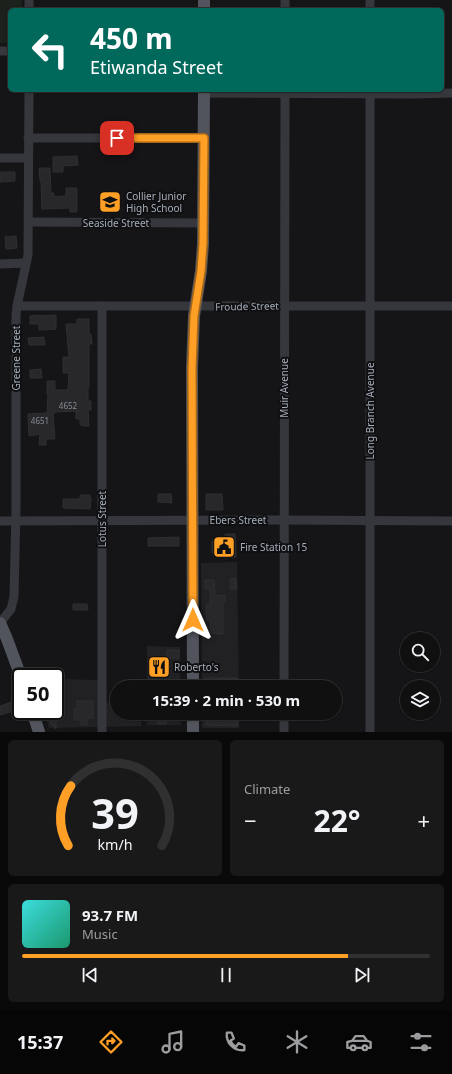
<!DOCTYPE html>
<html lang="en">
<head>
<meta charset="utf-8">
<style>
	body { margin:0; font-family:"Noto Sans",sans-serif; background:#19191a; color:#f1f3f6; height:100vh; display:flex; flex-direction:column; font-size:15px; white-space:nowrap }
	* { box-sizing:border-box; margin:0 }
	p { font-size:13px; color:#9c9d9f }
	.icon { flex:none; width:22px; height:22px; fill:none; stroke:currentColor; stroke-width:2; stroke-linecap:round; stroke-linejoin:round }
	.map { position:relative; height:732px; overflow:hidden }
	.panel { display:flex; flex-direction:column; gap:8px; padding:8px; background:#090909; flex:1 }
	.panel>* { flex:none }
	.banner { position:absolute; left:8px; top:8px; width:436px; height:84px; border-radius:6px; box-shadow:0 1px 3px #0004,0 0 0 1px #303031; background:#00695c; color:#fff; overflow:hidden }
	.fabs { position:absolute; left:400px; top:632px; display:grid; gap:8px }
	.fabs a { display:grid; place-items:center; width:40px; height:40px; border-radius:50%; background:#101011; box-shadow:0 1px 3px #0004,0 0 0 1px #303031; font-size:20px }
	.speed { position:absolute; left:12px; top:668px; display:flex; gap:8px; font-size:20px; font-weight:700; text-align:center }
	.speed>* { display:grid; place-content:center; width:52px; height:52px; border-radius:50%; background:#101011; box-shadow:0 1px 3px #0004,0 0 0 1px #303031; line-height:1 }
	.speed .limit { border:2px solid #111; border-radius:6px; background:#fff; color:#111 }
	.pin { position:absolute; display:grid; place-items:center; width:34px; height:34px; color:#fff; margin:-17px; border-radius:8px; box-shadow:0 2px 6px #0006 }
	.me { position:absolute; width:44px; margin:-22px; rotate:0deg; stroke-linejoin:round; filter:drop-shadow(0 0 3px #0008) }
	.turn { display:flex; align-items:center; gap:14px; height:84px; padding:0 16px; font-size:18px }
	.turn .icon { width:52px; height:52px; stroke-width:2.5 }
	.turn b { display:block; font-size:28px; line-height:34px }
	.big { font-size:30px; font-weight:700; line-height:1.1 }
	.panel .widget { flex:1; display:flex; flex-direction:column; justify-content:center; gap:6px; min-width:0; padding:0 14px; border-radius:6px; background:#19191a }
	.panel .dial { align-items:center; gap:0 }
	.dial svg { height:104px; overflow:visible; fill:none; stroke:#303031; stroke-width:7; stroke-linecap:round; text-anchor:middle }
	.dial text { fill:#f1f3f6; stroke:none }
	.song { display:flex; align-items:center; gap:12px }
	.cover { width:48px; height:48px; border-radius:6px; background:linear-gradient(135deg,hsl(180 70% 55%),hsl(160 70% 35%)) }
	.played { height:4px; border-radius:2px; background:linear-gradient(90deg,#ff9f25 80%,#303031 80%) }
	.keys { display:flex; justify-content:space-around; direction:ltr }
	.heat { display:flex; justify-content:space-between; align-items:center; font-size:22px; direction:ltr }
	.panel .tiles { flex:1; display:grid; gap:8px; grid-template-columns:1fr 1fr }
	.widget:last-child { grid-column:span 2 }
	.trip { position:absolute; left:110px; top:680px; width:232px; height:40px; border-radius:20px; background:#101011; box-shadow:0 1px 3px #0004,0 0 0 1px #303031; font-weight:700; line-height:40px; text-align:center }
	.tabs { display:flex; height:64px; justify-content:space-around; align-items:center; background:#060607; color:#9c9d9f }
	.tabs .icon { width:28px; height:28px }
	.tabs .on { color:#ff9f25 }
	.tabs b { font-size:18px; color:#f1f3f6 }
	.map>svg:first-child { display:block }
	.built { fill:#212124 }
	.green { fill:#1a221b }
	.building { fill:#28282b; stroke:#2f2f33 }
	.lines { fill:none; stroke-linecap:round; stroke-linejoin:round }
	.minor { stroke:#35373c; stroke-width:9 }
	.major { stroke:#51545c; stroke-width:12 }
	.route-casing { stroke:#a66718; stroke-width:10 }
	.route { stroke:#ff9f25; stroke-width:7 }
	.labels { text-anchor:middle; stroke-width:4; stroke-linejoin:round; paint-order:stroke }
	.number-label { font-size:8px; fill:#858b95 }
	.poi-label { font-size:10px; fill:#a5adb9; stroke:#101012; text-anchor:start }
	.street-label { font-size:10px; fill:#a5adb9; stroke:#101012 }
</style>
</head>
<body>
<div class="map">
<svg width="452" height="732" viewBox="0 0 452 732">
	<rect width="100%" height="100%" fill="#151517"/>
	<g class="built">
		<polygon points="237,562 239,687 202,687 201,563"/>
		<polygon points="147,646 180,647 180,687 147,687"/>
		<polygon points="30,668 57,669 58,679 98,680 98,700 111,704 117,704 117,713 141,713 141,726 49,728 44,711 55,711 55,677 33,677"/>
		<polygon points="147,713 180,713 181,725 147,725"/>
		<rect x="202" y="713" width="37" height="15"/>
	</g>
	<polygon class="green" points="0,0 22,0 22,10 10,10 10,43 0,43"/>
	<g class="building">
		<polygon points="77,156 78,165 63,166 63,172 53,172 53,157"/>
		<polygon points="39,168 50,168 51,193 54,193 54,197 66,196 66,188 77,188 77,212 70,212 70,208 42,209 41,181 40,181"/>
		<polygon points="0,172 15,172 15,181 0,182"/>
		<polygon points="16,236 17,248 6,249 5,237"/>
		<polygon points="39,315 39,316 56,315 56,329 39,330 39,324 30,324 30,316"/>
		<polygon points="77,319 89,319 89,334 91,334 92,344 89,344 89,387 88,387 88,401 91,401 91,410 88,410 89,426 82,426 82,425 80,425 80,419 76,419 76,411 55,412 55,413 53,413 55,439 46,439 46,445 39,445 40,434 29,436 28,414 47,413 48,394 47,394 47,381 55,381 55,390 68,390 69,373 63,373 63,357 69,357 66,324 77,324"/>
		<polygon points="44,337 45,345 29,345 28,338"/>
		<polygon points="41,369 42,378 30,378 30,370"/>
		<polygon points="158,494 171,494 172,503 158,502"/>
		<polygon points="206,494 222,494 223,510 206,510"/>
		<polygon points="80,495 90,495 90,498 91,498 90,509 63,508 63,499 80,499"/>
		<polygon points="225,534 235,534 236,557 224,558 224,553 212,553 212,541 225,541"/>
		<polygon points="179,537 179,546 148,546 148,538"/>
		<polygon points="236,578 237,589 230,589 230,579"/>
		<polygon points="205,580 214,580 215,596 225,595 225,602 223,602 223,634 210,633 211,620 207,620 206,604 210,604 210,589 205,589"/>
		<polygon points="73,604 87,604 88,610 73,610"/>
		<rect x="167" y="650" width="12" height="8"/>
		<rect x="155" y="664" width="9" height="6"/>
		<rect x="204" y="678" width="33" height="9"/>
		<polygon points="15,701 17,710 0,715 0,706"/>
		<polygon points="77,701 93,701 93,718 87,718 87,725 81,725 81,720 74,720 74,709 77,709"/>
		<polygon points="47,711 56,711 56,729 51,723"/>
		<polygon points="206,713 228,713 228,716 235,716 235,717 238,717 238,726 206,725"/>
		<rect x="158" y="717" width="8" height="7"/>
	</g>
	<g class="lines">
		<g class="minor">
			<polyline points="29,10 29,0"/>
			<polyline points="285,10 285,0"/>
			<polyline points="370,10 370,0"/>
			<polyline points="0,51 10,51"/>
			<polyline points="204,93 413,94 452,93"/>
			<polyline points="28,138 204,138"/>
			<polyline points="0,158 28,158"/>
			<polyline points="29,222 204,223"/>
			<polyline points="0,264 26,263"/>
			<polyline points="17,306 452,306"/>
			<polyline points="0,521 284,520 452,521"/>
			<polyline points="0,623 11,609 14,597 16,510 16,315 17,306 28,255 29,90"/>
			<polyline points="284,687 285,90"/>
			<polyline points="102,732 102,306"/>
			<polyline points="284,732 284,713"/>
			<polyline points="370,732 370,90"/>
		</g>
		<g class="major">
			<polyline points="204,10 204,0"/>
			<polyline points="0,623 7,639 21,677"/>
			<polyline points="193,687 192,368 194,316 201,271 203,244 204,90"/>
			<polyline points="32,711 39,732"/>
			<polyline points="193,732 193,713"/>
		</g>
	</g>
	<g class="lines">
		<g class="route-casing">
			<polyline id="route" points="117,138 204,138 203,244 201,271 194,316 192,368 193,620"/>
		</g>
		<use href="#route" class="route"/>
	</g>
	<defs>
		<g id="school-square" transform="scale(1.15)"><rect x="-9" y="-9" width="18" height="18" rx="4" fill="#ff9f25" stroke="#101012"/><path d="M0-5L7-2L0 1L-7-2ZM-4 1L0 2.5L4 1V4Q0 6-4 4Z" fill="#111"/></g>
		<g id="civic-square" transform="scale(1.15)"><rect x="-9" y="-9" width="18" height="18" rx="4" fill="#ff9f25" stroke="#101012"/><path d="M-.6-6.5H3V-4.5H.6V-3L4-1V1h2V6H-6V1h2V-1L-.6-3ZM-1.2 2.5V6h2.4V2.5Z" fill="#111"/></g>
		<g id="restaurant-square" transform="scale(1.15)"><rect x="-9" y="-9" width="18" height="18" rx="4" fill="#ff9f25" stroke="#101012"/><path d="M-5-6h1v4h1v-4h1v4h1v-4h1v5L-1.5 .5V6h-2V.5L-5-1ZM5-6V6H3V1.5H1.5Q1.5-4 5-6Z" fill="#111"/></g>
	</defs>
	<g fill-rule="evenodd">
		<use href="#school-square" x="110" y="202"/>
		<use href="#civic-square" x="224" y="547"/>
		<use href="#restaurant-square" x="159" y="667"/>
	</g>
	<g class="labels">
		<g class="number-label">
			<text x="68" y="409">4652</text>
			<text x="40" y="424">4651</text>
		</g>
		<g class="poi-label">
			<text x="126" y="200">Collier Junior<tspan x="126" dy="12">High School</tspan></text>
			<text x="240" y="551">Fire Station 15</text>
			<text x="174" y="671">Roberto's</text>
		</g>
		<g class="street-label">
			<text x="116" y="227">Seaside Street</text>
			<text transform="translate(247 306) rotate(-1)" y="4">Froude Street</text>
			<text transform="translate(16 358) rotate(-90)" y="4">Greene Street</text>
			<text transform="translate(284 388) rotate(-90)" y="4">Muir Avenue</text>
			<text transform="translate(370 411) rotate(-90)" y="4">Long Branch Avenue</text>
			<text transform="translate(102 519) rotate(-90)" y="4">Lotus Street</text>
			<text x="238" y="524">Ebers Street</text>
		</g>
	</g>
</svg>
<div class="fabs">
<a><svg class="icon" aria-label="search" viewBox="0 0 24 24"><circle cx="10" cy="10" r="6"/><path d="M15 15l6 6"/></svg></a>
<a><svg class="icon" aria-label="layers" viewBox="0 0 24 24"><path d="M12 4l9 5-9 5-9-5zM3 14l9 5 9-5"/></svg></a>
</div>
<div class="speed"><div class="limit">50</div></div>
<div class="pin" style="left:117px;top:138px;background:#d93025"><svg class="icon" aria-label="arrive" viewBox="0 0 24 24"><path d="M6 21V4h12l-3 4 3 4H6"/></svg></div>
<svg class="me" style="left:193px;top:620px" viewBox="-20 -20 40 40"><path d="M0-17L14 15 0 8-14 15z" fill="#ff9f25" stroke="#fff" stroke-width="4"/></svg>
<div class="trip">15:39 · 2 min · 530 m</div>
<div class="banner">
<div class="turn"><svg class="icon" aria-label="left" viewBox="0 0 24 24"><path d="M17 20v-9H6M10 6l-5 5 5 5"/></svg><div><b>450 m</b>Etiwanda Street</div></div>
</div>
</div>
<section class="panel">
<div class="tiles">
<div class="widget dial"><svg viewBox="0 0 100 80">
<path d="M14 69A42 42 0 1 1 86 69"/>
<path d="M14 69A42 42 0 0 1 16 23" stroke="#ff9f25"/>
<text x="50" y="56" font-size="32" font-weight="700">39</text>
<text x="50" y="72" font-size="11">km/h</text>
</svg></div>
<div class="widget"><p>Climate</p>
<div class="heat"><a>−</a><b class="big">22°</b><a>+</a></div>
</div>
<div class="widget">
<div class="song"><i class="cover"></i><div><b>93.7 FM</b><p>Music</p></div></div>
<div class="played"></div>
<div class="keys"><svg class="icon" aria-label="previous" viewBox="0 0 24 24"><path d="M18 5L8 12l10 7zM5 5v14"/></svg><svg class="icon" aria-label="pause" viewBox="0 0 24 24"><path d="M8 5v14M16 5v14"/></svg><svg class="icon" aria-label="next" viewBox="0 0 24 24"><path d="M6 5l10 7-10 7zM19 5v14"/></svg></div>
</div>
</div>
</section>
<nav class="tabs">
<b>15:37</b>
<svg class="icon on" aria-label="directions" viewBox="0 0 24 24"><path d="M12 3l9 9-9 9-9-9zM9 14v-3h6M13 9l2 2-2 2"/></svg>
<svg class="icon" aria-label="music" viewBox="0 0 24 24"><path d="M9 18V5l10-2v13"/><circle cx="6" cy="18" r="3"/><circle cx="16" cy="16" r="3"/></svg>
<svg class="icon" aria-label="phone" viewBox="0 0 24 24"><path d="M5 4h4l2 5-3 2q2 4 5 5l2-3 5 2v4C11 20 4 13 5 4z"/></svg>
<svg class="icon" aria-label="climate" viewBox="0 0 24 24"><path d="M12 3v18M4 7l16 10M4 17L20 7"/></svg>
<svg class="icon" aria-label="car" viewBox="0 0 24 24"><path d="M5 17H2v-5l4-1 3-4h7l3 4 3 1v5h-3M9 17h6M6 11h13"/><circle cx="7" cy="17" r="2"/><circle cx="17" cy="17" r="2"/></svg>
<svg class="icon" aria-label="filters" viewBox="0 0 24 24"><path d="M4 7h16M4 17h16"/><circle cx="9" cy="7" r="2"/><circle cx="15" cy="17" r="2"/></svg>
</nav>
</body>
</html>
